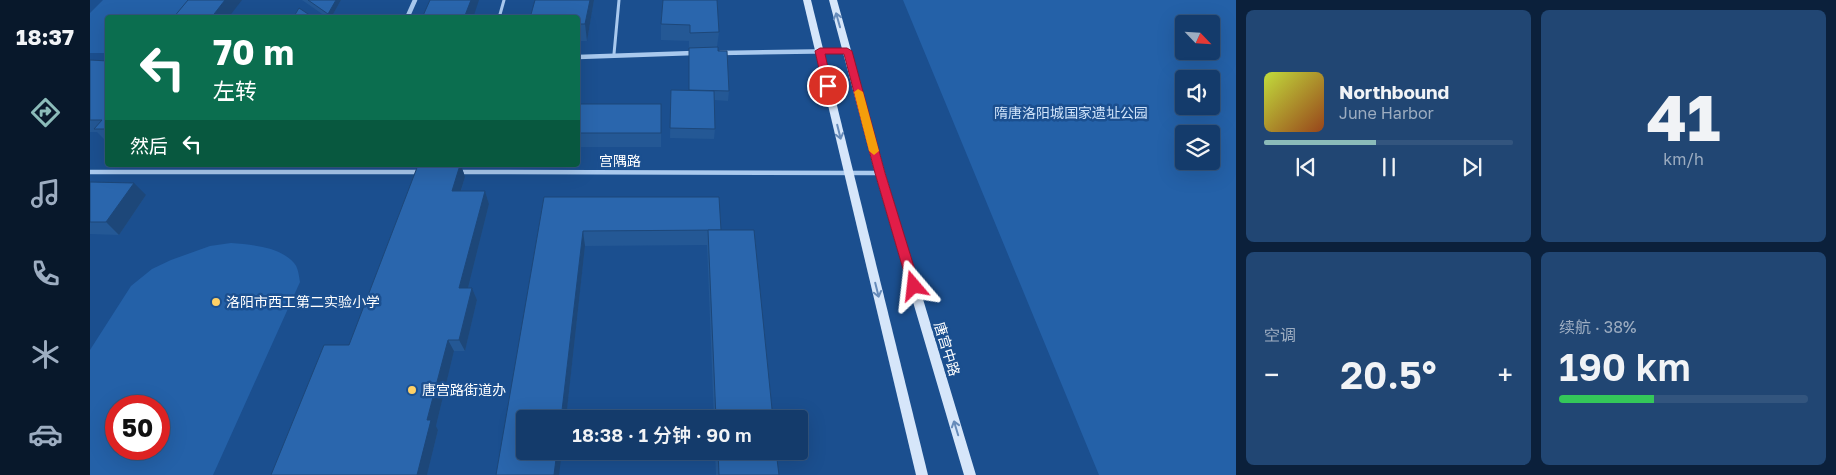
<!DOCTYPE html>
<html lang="zh">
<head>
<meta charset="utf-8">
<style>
	body { margin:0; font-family:"Golos Text","Noto Sans SC",sans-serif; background:#214673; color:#f1f3f6; height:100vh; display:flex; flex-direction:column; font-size:19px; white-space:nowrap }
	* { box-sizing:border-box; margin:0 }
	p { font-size:16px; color:#9dadc1 }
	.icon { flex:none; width:28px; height:28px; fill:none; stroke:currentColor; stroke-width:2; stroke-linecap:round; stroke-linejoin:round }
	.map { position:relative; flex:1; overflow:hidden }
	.panel { display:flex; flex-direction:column; gap:10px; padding:10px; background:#0b203b; width:600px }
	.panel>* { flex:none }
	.hud { position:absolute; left:15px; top:15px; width:475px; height:152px; border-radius:5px; box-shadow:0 5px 20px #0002,0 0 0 1px #33557e; background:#0b6e4f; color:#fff; overflow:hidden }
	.needle { width:32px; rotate:115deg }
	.tools { position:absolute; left:1085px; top:15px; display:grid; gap:10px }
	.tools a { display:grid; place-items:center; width:45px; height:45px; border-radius:5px; background:#143b6b; box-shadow:0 5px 20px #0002,0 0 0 1px #33557e; font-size:25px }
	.speed { position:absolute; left:15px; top:395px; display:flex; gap:10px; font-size:25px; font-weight:700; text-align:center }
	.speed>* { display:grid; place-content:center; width:65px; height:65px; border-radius:50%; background:#143b6b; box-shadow:0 5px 20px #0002,0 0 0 1px #33557e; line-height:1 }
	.speed .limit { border:8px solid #d22; background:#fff; color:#111 }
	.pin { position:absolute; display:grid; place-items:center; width:42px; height:42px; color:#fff; margin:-21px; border:2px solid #fff; border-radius:50%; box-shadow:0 1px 5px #0007 }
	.me { position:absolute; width:55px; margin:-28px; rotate:343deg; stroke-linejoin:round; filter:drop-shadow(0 0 4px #0008) }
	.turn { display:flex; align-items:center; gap:18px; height:105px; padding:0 25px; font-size:22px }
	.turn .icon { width:65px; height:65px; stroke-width:2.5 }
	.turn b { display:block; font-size:35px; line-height:42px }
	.then { display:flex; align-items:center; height:48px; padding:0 25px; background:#0003; gap:10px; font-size:19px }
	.big { font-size:38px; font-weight:600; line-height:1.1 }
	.panel .tile { flex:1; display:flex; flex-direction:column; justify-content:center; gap:8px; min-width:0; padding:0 18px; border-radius:8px; background:#214673 }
	.panel .dial { align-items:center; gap:0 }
	.dial b { font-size:65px; line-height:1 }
	.song { display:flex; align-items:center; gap:15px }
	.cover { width:60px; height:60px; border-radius:8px; background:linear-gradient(135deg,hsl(70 70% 55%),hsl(20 70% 35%)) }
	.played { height:5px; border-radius:2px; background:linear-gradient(90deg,#8bbbb9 45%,#33557e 45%) }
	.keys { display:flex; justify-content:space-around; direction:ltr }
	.heat { display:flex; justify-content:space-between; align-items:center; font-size:28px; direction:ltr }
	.charge { height:8px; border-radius:4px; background:linear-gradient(90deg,#34c759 38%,#33557e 0) }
	.panel .tiles { flex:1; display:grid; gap:10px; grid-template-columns:repeat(2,1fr) }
	.trip { position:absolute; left:426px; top:410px; width:292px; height:50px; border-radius:5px; background:#143b6b; box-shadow:0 5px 20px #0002,0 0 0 1px #33557e; font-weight:600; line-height:50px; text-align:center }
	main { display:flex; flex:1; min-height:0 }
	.tabs { display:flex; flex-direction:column; width:90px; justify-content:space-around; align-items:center; background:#08182b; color:#9dadc1 }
	.tabs .icon { width:35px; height:35px }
	.tabs .current { color:#8bbbb9 }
	.tabs b { font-size:22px; color:#f1f3f6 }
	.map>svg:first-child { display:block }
	.green { fill:#2461a8; fill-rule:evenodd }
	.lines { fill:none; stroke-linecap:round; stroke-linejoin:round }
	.service { stroke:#a9c9ee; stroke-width:3 }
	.minor { stroke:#a9c9ee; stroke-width:4.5 }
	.secondary { fill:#d6e6fa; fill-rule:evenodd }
	.wall { fill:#245895 }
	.shaded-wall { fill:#1d4779 }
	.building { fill:#2a66ad; stroke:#1d4779 }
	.oneway { stroke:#668bba }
	.route { fill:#e11d48; stroke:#92132f }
	.slow { fill:#f59e0b }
	.poi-dot { fill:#ffd166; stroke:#1b4f8f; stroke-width:2 }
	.labels { text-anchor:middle; stroke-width:5; stroke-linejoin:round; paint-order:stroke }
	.park-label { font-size:14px; fill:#cfe3fa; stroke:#1b4f8f }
	.street-label { font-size:14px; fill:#fff; stroke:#1b4f8f }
	.poi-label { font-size:14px; fill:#fff; stroke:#1b4f8f; text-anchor:start }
</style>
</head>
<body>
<main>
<nav class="tabs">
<b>18:37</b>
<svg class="icon current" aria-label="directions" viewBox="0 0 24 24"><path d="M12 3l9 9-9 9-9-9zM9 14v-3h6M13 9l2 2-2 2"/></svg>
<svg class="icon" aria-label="music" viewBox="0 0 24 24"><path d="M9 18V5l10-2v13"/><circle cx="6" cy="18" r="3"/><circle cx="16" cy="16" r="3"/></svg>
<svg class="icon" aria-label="phone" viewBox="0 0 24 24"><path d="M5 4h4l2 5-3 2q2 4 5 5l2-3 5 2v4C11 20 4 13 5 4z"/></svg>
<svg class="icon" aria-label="climate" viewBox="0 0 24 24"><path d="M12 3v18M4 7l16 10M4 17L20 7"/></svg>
<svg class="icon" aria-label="car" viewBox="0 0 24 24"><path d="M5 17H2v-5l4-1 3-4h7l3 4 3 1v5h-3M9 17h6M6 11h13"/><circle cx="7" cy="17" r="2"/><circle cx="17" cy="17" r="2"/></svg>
</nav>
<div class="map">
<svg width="1146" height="475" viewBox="0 0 1146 475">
	<rect width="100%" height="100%" fill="#1b4f8f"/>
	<g class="green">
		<polygon points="13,0 116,0 102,17 18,18 17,53 0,53 0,13"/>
		<path d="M813,0H1146V475H1009ZM1094,24H1121V51H1094ZM1094,79H1121V106H1094ZM1094,134H1121V161H1094Z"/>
		<path d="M141,243C162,245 189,246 204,263C208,267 209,276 210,282L123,475H0V350L41,286L62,269L81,260L120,246ZM26,406H69V449H26Z"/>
	</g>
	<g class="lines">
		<g class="service">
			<polyline points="409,18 414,0"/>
			<polyline points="524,54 529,0"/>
		</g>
		<g class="minor">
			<polyline points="317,18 325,0"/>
			<polyline points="630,53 757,51"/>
			<polyline points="488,57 604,53"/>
			<polyline points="0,172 332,172"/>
			<polyline points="368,172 790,173"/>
		</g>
		<g class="secondary">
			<polygon points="713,0 721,0 838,475 826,475"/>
			<polygon points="739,0 747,0 795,173 886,475 874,475 785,173"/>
		</g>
	</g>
	<g class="wall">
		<polygon points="212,0 251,0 241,18 238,18"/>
		<polygon points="504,0 497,41 488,41 488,18"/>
		<polygon points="573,0 629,32 627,47 639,91 638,101 624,100 625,129 624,139 580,138 581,90 599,90 599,41 571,40 571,24"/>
		<polygon points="0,60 18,61 18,141 16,141 7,132 0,132"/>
		<rect x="488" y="104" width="83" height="43"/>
		<polygon points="328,165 378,165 377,168 372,168 375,177 371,191 395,191 399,204 378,288 382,288 387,300 375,351 364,351 346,426 348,430 337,475 181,475 259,345"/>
		<polygon points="0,182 56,195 29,235 0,234"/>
		<polygon points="454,197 631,230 683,419 624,419 617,245 495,246 476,419 435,419"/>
		<polygon points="625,451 686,451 689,475 626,475"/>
	</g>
	<g class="shaded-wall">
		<polygon points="135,0 152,0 138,18 121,18"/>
		<polygon points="246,0 251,0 241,18 239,18 238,14"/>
		<polygon points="381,0 389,0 383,18 374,18"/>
		<polygon points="500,0 504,0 497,41 495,24"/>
		<polygon points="370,165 371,165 375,177 367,203 362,191"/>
		<polygon points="44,183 56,195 29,235 16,222"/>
		<polygon points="395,191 399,204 375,300 369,288"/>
		<polygon points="493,231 495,246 476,419 471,419"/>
		<polygon points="382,288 387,300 375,351 369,340"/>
		<polygon points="358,340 364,351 346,426 348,430 337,475 327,475 337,420"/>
		<polygon points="467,451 472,451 469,475 464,475"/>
	</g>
	<g class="building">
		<polygon points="98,0 135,0 121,18 83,18"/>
		<polygon points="218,0 246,0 238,14"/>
		<polygon points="340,0 381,0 374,18 332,18"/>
		<polygon points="445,0 500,0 495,24 488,24 488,18 440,18"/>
		<polygon points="573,0 627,0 629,32 600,33 600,25 571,24"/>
		<polygon points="209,8 224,18 203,18"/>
		<polygon points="628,47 628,51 637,51 639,91 599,90 599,48"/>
		<polygon points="0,60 18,61 18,129 4,129 12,120 0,120"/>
		<polygon points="581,90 624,91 625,129 580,128"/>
		<rect x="488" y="104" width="83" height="29"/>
		<polygon points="328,165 370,165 362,191 395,191 369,288 382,288 369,340 358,340 337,420 341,420 327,475 181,475 234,345 259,345"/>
		<polygon points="0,182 44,183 16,222 0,222"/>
		<polygon points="454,197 629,197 631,230 493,231 471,419 435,419 435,451 467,451 464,475 406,475"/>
		<polygon points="618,230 664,230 683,419 626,419"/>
		<polygon points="628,451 686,451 689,475 629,475"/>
	</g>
	<defs><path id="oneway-shaft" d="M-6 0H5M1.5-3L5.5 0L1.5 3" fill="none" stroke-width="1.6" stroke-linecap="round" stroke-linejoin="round" transform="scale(1.25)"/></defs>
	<g class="oneway">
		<use href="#oneway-shaft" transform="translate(748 20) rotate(-106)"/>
		<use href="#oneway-shaft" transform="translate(749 132) rotate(76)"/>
		<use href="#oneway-shaft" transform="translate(787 290) rotate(76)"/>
		<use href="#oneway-shaft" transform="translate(866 428) rotate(-107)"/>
	</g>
	<polygon class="route" points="757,48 762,51 795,173 830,286 828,290 820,290 818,286 785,173 754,54 735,54 742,86 738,89 733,86 725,51 730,48"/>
	<polygon class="slow" points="768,89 773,92 789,151 784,155 779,151 764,92"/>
	<g class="poi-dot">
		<circle cx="126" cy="302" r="5"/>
		<circle cx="322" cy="390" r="5"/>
	</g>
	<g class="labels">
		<g class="park-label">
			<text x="981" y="118">隋唐洛阳城国家遗址公园</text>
		</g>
		<g class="street-label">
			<text x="530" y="166">宫隅路</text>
			<text transform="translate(857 349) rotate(73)" y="5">唐宫中路</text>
		</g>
		<g class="poi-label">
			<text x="136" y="307">洛阳市西工第二实验小学</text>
			<text x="332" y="395">唐宫路街道办</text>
		</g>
	</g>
</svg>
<div class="tools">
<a><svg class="needle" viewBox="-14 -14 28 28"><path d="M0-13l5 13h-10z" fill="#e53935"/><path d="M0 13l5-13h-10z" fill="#9dadc1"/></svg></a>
<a><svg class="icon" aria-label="sound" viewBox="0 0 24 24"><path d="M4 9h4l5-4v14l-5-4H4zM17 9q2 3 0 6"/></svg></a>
<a><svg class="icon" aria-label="layers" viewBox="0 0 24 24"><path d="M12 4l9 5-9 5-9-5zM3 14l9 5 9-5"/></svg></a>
</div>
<div class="speed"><div class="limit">50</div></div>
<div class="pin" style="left:738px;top:86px;background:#d93025"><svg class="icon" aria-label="arrive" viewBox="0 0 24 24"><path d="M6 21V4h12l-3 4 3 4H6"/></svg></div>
<svg class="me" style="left:824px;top:286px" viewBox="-20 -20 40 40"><path d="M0-17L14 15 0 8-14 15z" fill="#e11d48" stroke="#fff" stroke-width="4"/></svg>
<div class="trip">18:38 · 1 分钟 · 90 m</div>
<div class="hud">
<div class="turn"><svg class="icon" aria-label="left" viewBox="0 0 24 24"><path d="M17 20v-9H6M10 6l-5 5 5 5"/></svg><div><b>70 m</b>左转</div></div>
<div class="then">然后<svg class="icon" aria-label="left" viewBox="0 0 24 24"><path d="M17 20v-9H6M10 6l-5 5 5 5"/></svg></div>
</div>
</div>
<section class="panel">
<div class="tiles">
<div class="tile">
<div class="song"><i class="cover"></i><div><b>Northbound</b><p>June Harbor</p></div></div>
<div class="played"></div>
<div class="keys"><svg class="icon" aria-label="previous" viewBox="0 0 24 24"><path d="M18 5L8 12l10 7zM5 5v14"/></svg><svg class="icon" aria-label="pause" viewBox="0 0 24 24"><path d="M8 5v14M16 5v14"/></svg><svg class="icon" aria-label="next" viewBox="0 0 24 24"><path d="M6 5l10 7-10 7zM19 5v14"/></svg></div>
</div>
<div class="tile dial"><b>41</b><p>km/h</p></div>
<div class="tile"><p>空调</p>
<div class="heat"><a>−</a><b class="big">20.5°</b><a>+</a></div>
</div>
<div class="tile"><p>续航 · 38%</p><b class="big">190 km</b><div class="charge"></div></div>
</div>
</section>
</main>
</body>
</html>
